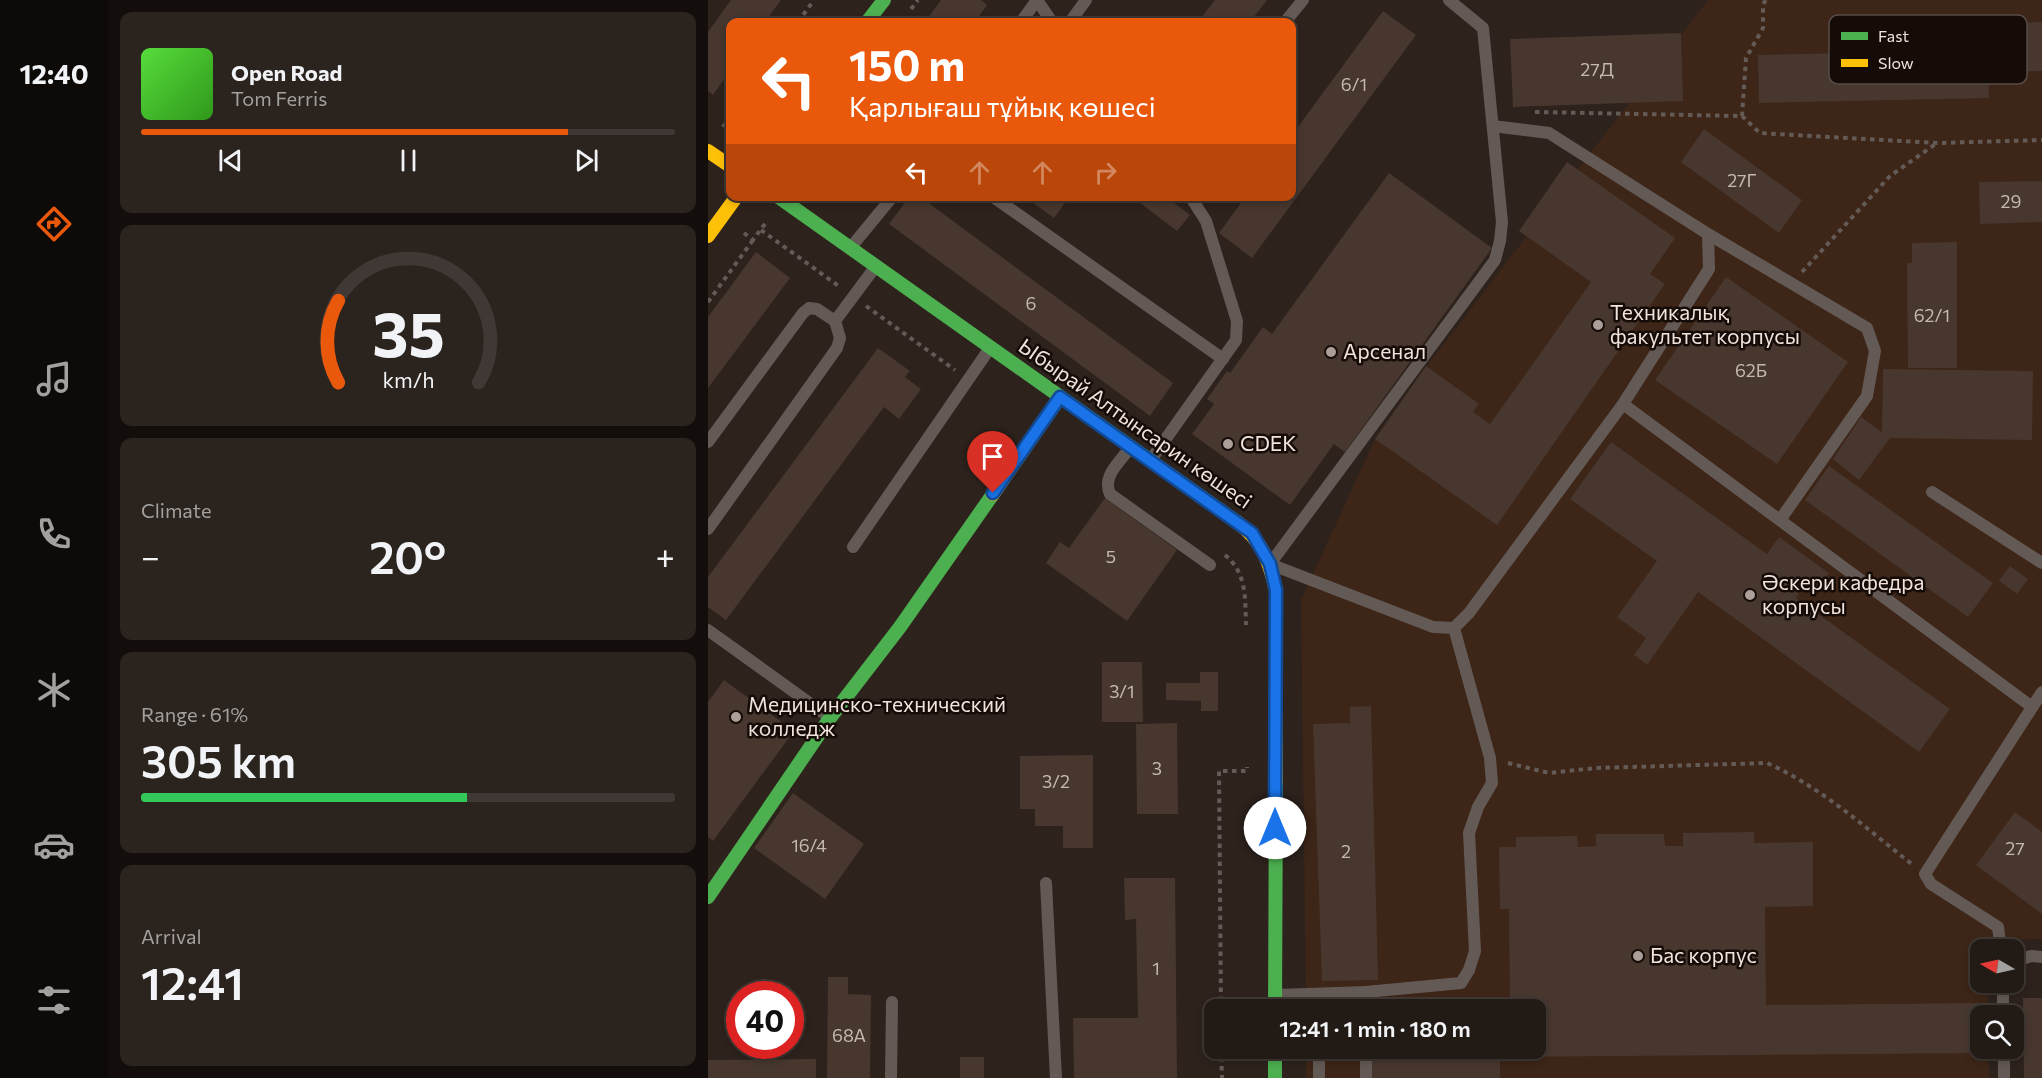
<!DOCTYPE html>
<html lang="en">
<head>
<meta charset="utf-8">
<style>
	body { margin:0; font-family:Commissioner,sans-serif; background:#2a231e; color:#f1f3f6; height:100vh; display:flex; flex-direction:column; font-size:22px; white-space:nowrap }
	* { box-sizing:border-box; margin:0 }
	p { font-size:20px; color:#a2a1a0 }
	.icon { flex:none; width:33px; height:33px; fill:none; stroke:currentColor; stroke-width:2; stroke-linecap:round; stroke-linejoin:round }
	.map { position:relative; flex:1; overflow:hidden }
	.drawer { display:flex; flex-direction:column; gap:12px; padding:12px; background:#130e0c; width:600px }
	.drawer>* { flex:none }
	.hud { position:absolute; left:18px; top:18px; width:570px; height:183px; border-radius:12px; box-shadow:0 3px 9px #0003,0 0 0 2px #3f3834; background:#ea580c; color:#fff; overflow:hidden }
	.needle { width:39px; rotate:279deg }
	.buttons { position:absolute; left:1262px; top:939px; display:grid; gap:12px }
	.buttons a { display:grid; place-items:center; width:54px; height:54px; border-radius:12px; background:#221a15; box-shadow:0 3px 9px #0003,0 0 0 2px #3f3834; font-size:30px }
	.speed { position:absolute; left:18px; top:981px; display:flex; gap:12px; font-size:30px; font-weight:700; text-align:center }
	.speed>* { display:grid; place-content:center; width:78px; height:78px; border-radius:50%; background:#221a15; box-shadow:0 3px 9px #0003,0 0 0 2px #3f3834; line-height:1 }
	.speed .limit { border:9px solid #d22; background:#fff; color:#111 }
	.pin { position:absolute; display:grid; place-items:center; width:51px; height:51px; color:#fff; margin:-62px -26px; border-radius:50% 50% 50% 0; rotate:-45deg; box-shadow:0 0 6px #0007 }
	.pin .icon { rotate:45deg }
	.me { position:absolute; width:66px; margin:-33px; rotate:0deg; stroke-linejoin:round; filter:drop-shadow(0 0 4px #0008) }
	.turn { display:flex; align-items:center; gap:21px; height:126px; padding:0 24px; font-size:27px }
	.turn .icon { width:78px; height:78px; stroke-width:2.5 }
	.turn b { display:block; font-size:42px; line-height:51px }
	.lanes { display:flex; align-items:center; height:57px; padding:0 24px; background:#0003; justify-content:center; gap:30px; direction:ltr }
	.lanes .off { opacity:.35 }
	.big { font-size:45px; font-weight:600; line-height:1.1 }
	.drawer .tile { flex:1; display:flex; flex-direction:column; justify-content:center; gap:9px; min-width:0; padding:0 21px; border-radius:12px; background:#2a231e }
	.drawer .dial { align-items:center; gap:0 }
	.dial svg { height:156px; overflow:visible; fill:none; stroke:#3f3834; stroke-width:7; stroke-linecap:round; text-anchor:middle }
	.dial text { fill:#f1f3f6; stroke:none }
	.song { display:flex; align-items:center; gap:18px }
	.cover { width:72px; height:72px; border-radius:9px; background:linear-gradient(135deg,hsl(110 70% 55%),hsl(110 70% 35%)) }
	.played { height:6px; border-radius:3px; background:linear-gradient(90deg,#ea580c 80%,#3f3834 80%) }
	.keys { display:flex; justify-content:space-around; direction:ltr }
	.heat { display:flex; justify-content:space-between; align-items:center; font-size:33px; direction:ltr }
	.charge { height:9px; border-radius:4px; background:linear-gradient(90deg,#34c759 61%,#3f3834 0) }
	.trip { position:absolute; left:496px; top:999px; width:342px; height:60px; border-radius:12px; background:#221a15; box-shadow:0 3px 9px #0003,0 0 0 2px #3f3834; font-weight:600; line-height:60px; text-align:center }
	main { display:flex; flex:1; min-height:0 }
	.tabs { display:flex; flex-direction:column; width:108px; justify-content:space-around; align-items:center; background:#0e0a08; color:#a2a1a0 }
	.tabs .icon { width:42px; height:42px }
	.tabs .active { color:#ea580c }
	.tabs b { font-size:27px; color:#f1f3f6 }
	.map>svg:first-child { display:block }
	.built { fill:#3d2518 }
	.building { fill:#47372e }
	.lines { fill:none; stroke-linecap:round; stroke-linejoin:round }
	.path { stroke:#645b57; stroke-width:4; stroke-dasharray:4.5 4.5; stroke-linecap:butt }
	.lane { stroke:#645a55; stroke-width:12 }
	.fast { stroke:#4caf50; stroke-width:14 }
	.slow { stroke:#ffc107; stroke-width:14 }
	.route-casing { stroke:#114b97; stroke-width:15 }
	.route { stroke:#1a73e8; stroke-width:10 }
	.poi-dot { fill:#ac9f99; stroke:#150c07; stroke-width:2 }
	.labels { text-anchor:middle; stroke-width:5; stroke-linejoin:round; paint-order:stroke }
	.number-label { font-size:18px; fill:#c6b8b0 }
	.poi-label { font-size:21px; fill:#f1e3dc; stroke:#150c07; text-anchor:start }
	.street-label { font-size:21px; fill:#f1e3dc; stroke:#150c07 }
	.key { fill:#150c07; stroke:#574c47; stroke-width:1.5 }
	.key-label { font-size:16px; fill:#f1e3dc }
</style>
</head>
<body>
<main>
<nav class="tabs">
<b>12:40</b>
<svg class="icon active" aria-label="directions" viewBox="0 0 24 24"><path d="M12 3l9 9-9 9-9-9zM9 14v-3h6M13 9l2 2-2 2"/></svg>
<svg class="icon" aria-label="music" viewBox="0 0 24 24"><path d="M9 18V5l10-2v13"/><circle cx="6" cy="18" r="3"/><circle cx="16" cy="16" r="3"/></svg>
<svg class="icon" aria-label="phone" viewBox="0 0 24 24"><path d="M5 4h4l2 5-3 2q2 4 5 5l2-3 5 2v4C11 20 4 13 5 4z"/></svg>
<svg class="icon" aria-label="climate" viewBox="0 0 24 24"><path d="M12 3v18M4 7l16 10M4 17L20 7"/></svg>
<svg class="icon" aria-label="car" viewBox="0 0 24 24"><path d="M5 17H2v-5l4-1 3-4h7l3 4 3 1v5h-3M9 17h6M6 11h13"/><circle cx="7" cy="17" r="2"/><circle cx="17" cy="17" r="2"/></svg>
<svg class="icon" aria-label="filters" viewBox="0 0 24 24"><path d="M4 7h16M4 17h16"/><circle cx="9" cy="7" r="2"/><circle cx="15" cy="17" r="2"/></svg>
</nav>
<section class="drawer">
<div class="tile">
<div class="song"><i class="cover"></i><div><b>Open Road</b><p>Tom Ferris</p></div></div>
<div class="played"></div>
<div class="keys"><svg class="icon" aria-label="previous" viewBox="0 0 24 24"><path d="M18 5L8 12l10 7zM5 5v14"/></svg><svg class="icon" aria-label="pause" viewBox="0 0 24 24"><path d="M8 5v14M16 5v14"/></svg><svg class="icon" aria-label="next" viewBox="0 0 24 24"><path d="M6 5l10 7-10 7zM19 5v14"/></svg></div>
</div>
<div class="tile dial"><svg viewBox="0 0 100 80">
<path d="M14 69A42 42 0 1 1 86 69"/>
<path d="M14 69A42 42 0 0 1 14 27" stroke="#ea580c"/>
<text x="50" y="56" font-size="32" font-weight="700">35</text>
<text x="50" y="72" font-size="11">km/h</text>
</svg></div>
<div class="tile"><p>Climate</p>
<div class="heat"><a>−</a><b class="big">20°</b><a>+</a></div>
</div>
<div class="tile"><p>Range · 61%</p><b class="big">305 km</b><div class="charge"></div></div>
<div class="tile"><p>Arrival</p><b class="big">12:41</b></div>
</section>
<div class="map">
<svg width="1334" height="1078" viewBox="0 0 1334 1078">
	<rect width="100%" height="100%" fill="#2d221c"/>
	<polygon class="built" points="1000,0 1334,0 1334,939 1280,940 1280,949 1272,950 1272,982 1280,983 1280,1015 1272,1016 1272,1048 1281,1049 1281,1078 598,1078 598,1049 828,1048 828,1010 598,1009 593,600 667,439 712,375"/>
	<g class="building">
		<polygon points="23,0 73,0 57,22 22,22 22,71 5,95 0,91 0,32"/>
		<polygon points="233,0 273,0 279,5 267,22 217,22"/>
		<polygon points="507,0 559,0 542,22 490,22"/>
		<polygon points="675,11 708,35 544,258 511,233 538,196 584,196 584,135"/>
		<polygon points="1334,22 1334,71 1287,72 1287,23"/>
		<polygon points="973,33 975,101 805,107 802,39"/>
		<polygon points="1280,50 1281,98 1051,103 1050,55"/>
		<polygon points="996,129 1094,200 1071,233 973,162"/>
		<polygon points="859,162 967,238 942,274 957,284 789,525 667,439 718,366 771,404 765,412 782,424 883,282 811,231"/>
		<polygon points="681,173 784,248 637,452 626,444 582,505 484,434 506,404 499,399 519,371 522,373 555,327 564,334"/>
		<polygon points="1334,181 1334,222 1272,224 1271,182"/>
		<polygon points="202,196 211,196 465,383 442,416 181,224"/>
		<polygon points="316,196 362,196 346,218"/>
		<polygon points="423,196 457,196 482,215 469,231"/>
		<polygon points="1249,242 1249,368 1200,368 1199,263 1204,263 1204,243"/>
		<polygon points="48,252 82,278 0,388 0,317"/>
		<polygon points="1018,277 1140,362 1069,464 947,380"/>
		<polygon points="170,348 202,371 197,377 213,389 191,419 176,407 18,620 0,607 0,577"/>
		<polygon points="1175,369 1325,371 1324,440 1182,438 1151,480 1125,459 1153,417 1174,432"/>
		<polygon points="903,442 1059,554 1071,537 1121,573 1108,591 1098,583 1088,598 1242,709 1211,752 990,592 939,665 926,655 938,638 909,617 949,561 862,499"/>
		<polygon points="1121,466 1285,583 1260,617 1097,500"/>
		<polygon points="397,498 469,550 419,621 338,563 352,542 361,548"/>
		<polygon points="1302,566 1320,579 1309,594 1291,581"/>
		<polygon points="394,662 434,662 435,722 394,722"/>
		<polygon points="492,672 510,672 510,711 493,711 493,701 458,700 458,683 492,683"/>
		<polygon points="16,680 86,731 5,841 0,837 0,702"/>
		<polygon points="663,706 670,980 614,981 605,724 642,723 642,707"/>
		<polygon points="469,723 470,814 429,814 428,724"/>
		<polygon points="385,755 385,848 355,848 355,826 327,826 327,809 312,809 312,756"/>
		<polygon points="85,793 156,844 117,899 46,848"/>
		<polygon points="1307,812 1334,832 1334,914 1268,865"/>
		<polygon points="1046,832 1046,843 1105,842 1105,906 1057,907 1058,1005 1277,1003 1278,1016 1272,1016 1272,1048 1278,1048 1278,1053 792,1057 792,1078 662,1078 662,1048 828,1048 828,1010 787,1010 787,1007 802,1007 801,909 792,909 791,847 808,847 808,837 869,836 870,847 888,846 888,834 956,834 957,846 975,846 975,833"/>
		<polygon points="416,878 467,878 469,1078 366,1078 365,1018 430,1018 428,919 417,920"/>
		<polygon points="120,977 140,977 140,994 163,995 162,1078 119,1078"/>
		<polygon points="1315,998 1334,998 1334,1078 1316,1078"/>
		<rect x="252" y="1057" width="24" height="21"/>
		<polygon points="108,1059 108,1078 0,1078 0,1060"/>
	</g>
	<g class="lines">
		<g class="path">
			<polyline points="203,9 210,0"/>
			<polyline points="90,22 106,0"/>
			<polyline points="827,112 1034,116 1038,58 1055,28 1055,4 1058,0"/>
			<polyline points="1034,116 1052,133 1230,143 1334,140"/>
			<polyline points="15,127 22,117"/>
			<polyline points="53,230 132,287"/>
			<polyline points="36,233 45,240 59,221"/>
			<polyline points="1094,272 1182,176 1229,143"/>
			<polyline points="0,302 45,240"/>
			<polyline points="158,306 247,370"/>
			<path d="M517,555C539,573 537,598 538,625"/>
			<path d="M800,763L841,773L888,768L1059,763C1113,787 1159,829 1205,865"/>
			<polyline points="513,1010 511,771 539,771 539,767"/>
			<polyline points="513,1048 514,1078"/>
		</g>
		<g class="lane">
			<polyline points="329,0 344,22"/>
			<polyline points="741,0 775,28 794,222 792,241 787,260 562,564 725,627 746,628 761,613 915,404 1001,269 1000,234 841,133 785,126"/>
			<polyline points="313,22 329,0"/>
			<polyline points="362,22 378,0"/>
			<polyline points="577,22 595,0"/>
			<polyline points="284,196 515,359"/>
			<polyline points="1000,234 1159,328 1167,351 1159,396 1072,520"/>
			<polyline points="144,246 185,196"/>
			<polyline points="915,404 1324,707"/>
			<polyline points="0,442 95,313 101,308 109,309 127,321 168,266"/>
			<path d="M421,449C411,463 394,476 402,494L502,565"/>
			<polyline points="442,461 528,340 529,321 498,221 482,196"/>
			<polyline points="1224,492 1334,563"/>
			<polyline points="0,529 129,348 132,338 127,321"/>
			<polyline points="145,547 282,348"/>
			<polyline points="0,630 121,717"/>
			<polyline points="338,883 348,1078"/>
			<polyline points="1293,950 1290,927 1223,884 1217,874 1334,692"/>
			<polyline points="1305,962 1323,956 1334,957"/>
			<polyline points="1295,982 1295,1016"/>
			<polyline points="658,992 658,1010"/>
			<polyline points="569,995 658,992 753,983 761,970 767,951 761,833 770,807 784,783 782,758 746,628"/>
			<polyline points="658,1048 658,1078"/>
			<polyline points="1296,1048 1296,1078"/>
			<polyline points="183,1078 184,1002"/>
			<polyline points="611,1078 611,1048"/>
		</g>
		<g class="fast">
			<polyline points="159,22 176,0"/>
			<polyline points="69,196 529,522"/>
			<polyline points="0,897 122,718 192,627 285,494"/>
			<polyline points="567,1010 568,781"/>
			<polyline points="567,1048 567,1078"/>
		</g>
		<g class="slow">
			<polyline points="0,151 22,166"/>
			<polyline points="0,236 29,196"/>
			<polyline points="285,494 352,397"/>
			<path d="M529,522C554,540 561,561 568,590V781"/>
		</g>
	</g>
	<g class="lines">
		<g class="route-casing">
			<polyline id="route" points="285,493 352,397 544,533 562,564 568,590 567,828"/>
		</g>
		<use href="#route" class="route"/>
	</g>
	<g class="poi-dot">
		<circle cx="890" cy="325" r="6"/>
		<circle cx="623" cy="352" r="6"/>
		<circle cx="520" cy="444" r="6"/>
		<circle cx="1042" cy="595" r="6"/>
		<circle cx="28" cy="717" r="6"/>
		<circle cx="930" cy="956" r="6"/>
	</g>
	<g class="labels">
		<g class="number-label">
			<text x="889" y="76">27Д</text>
			<text x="646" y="91">6/1</text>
			<text x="1034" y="187">27Г</text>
			<text x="1303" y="208">29</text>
			<text x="323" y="310">6</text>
			<text x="1224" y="322">62/1</text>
			<text x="1043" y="377">62Б</text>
			<text x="403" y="563">5</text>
			<text x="414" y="698">3/1</text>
			<text x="449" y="775">3</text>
			<text x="348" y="788">3/2</text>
			<text x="101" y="852">16/4</text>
			<text x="1307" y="855">27</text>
			<text x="638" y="858">2</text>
			<text x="448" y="975">1</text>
			<text x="141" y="1042">68А</text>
		</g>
		<g class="poi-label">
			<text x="902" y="320">Техникалық<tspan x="902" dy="24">факультет корпусы</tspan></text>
			<text x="635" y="359">Арсенал</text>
			<text x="532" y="451">CDEK</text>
			<text x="1054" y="590">Әскери кафедра<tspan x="1054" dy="24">корпусы</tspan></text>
			<text x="40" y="712">Медицинско-технический<tspan x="40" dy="24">колледж</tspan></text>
			<text x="942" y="963">Бас корпус</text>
		</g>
		<g class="street-label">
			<text transform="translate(427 424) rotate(35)" y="7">Ыбырай Алтынсарин көшесі</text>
		</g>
	</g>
	<rect x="1121" y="15" width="198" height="69" rx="9" class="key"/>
	<rect x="1133" y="32" width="27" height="8" fill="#4caf50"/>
	<rect x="1133" y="59" width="27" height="8" fill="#ffc107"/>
	<g class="key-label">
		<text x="1170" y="42">Fast</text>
		<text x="1170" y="69">Slow</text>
	</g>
</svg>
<div class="buttons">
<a><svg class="needle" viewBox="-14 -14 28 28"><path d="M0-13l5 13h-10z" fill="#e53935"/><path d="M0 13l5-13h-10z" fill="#a2a1a0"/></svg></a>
<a><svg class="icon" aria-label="search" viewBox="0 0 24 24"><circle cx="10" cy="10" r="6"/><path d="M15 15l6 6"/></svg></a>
</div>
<div class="speed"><div class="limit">40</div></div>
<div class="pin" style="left:285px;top:493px;background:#d93025"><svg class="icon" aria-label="arrive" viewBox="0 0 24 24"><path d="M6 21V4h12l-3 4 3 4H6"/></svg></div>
<svg class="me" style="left:567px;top:828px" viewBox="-20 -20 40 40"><circle r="19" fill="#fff"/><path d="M0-13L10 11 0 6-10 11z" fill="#1a73e8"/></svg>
<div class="trip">12:41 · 1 min · 180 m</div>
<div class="hud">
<div class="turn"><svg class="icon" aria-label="left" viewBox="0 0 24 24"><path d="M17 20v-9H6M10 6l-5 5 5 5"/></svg><div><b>150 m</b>Қарлығаш тұйық көшесі</div></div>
<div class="lanes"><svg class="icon" aria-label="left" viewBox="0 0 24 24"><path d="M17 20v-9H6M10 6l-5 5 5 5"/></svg><svg class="icon off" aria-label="ahead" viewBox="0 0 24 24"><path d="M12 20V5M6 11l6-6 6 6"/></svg><svg class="icon off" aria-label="ahead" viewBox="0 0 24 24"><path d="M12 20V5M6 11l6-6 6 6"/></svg><svg class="icon off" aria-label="right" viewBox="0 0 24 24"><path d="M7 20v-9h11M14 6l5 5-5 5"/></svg></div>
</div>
</div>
</main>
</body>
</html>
